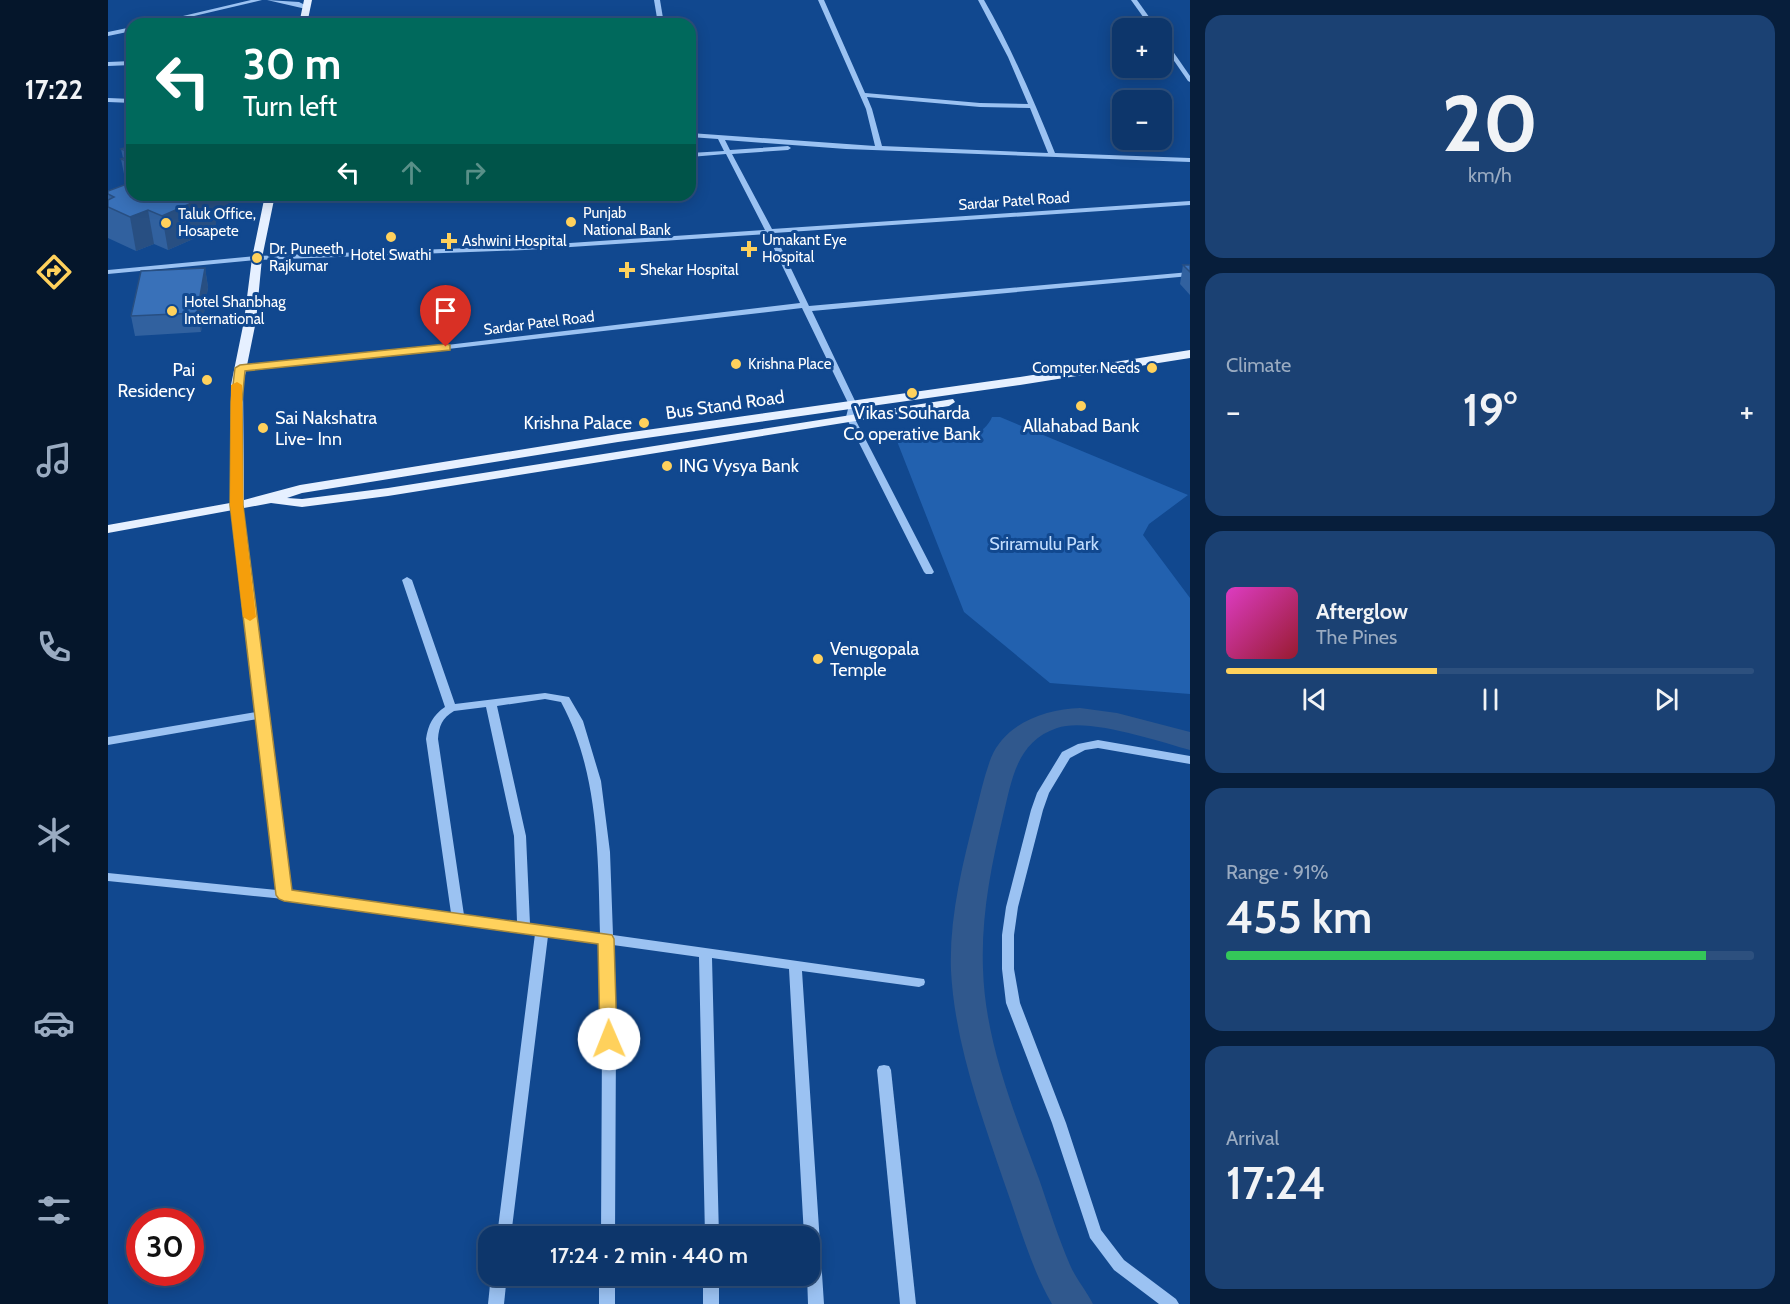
<!DOCTYPE html>
<html lang="en">
<head>
<meta charset="utf-8">
<style>
	body { margin:0; font-family:Cabin,sans-serif; background:#1b4173; color:#f1f3f6; height:100vh; display:flex; flex-direction:column; font-size:22px; white-space:nowrap }
	* { box-sizing:border-box; margin:0 }
	p { font-size:20px; color:#9aabc1 }
	.icon { flex:none; width:33px; height:33px; fill:none; stroke:currentColor; stroke-width:2; stroke-linecap:round; stroke-linejoin:round }
	.map { position:relative; flex:1; overflow:hidden }
	.sheet { display:flex; flex-direction:column; gap:15px; padding:15px; background:#071e3b; width:600px }
	.sheet>* { flex:none }
	.top-card { position:absolute; left:18px; top:18px; width:570px; height:183px; border-radius:18px; box-shadow:0 3px 15px #0003,0 0 0 2px #2d507e; background:#00695c; color:#fff; overflow:hidden }
	.tools { position:absolute; left:1004px; top:18px; display:grid; gap:12px }
	.tools a { display:grid; place-items:center; width:60px; height:60px; border-radius:12px; background:#0d366b; box-shadow:0 3px 15px #0003,0 0 0 2px #2d507e; font-size:30px }
	.speed { position:absolute; left:18px; top:1208px; display:flex; gap:12px; font-size:30px; font-weight:700; text-align:center }
	.speed>* { display:grid; place-content:center; width:78px; height:78px; border-radius:50%; background:#0d366b; box-shadow:0 3px 15px #0003,0 0 0 2px #2d507e; line-height:1 }
	.speed .limit { border:9px solid #d22; background:#fff; color:#111 }
	.pin { position:absolute; display:grid; place-items:center; width:51px; height:51px; color:#fff; margin:-62px -26px; border-radius:50% 50% 50% 0; rotate:-45deg; box-shadow:0 0 6px #0007 }
	.pin .icon { rotate:45deg }
	.me { position:absolute; width:66px; margin:-33px; rotate:359deg; stroke-linejoin:round; filter:drop-shadow(0 0 4px #0008) }
	.turn { display:flex; align-items:center; gap:21px; height:126px; padding:0 18px; font-size:27px }
	.turn .icon { width:78px; height:78px; stroke-width:2.5 }
	.turn b { display:block; font-size:42px; line-height:51px }
	.lanes { display:flex; align-items:center; height:57px; padding:0 18px; background:#0003; justify-content:center; gap:30px; direction:ltr }
	.lanes .off { opacity:.35 }
	.big { font-size:45px; font-weight:600; line-height:1.1 }
	.sheet .tile { flex:1; display:flex; flex-direction:column; justify-content:center; gap:9px; min-width:0; padding:0 21px; border-radius:18px; background:#1b4173 }
	.sheet .dial { align-items:center; gap:0 }
	.dial b { font-size:78px; line-height:1 }
	.song { display:flex; align-items:center; gap:18px }
	.cover { width:72px; height:72px; border-radius:9px; background:linear-gradient(135deg,hsl(310 70% 55%),hsl(350 70% 35%)) }
	.played { height:6px; border-radius:3px; background:linear-gradient(90deg,#ffd15c 40%,#2d507e 40%) }
	.keys { display:flex; justify-content:space-around; direction:ltr }
	.heat { display:flex; justify-content:space-between; align-items:center; font-size:33px; direction:ltr }
	.charge { height:9px; border-radius:4px; background:linear-gradient(90deg,#34c759 91%,#2d507e 0) }
	.trip { position:absolute; left:370px; top:1226px; width:342px; height:60px; border-radius:18px; background:#0d366b; box-shadow:0 3px 15px #0003,0 0 0 2px #2d507e; font-weight:600; line-height:60px; text-align:center }
	main { display:flex; flex:1; min-height:0 }
	.dock { display:flex; flex-direction:column; width:108px; justify-content:space-around; align-items:center; background:#05162b; color:#9aabc1 }
	.dock .icon { width:42px; height:42px }
	.dock .selected { color:#ffd15c }
	.dock b { font-size:27px; color:#f1f3f6 }
	.map>svg:first-child { display:block }
	.green { fill:#2261af }
	.lines { fill:none; stroke-linecap:round; stroke-linejoin:round }
	.canal { fill:#30588d; fill-rule:evenodd }
	.minor { fill:#9bc2f2; fill-rule:evenodd }
	.major { fill:#e6f0ff; fill-rule:evenodd }
	.wall { fill:#31619f }
	.shaded-wall { fill:#284f82 }
	.building { fill:#3971b9; stroke:#284f82; stroke-width:1.5 }
	.route { fill:#ffd15c; stroke:#a6883c; stroke-width:1.5 }
	.slow { fill:#f59e0b }
	.poi-dot { fill:#ffd15c; stroke:#11488f; stroke-width:2 }
	.labels { text-anchor:middle; stroke-width:6; stroke-linejoin:round; paint-order:stroke }
	.far-street-label { font-size:15px; fill:#fff; stroke:#11488f }
	.far-poi-label { font-size:15px; fill:#fff; stroke:#11488f; text-anchor:start }
	.poi-label { font-size:18px; fill:#fff; stroke:#11488f; text-anchor:start }
	.street-label { font-size:18px; fill:#fff; stroke:#11488f }
	.park-label { font-size:18px; fill:#c2ddfd; stroke:#11488f }
</style>
</head>
<body>
<main>
<nav class="dock">
<b>17:22</b>
<svg class="icon selected" aria-label="directions" viewBox="0 0 24 24"><path d="M12 3l9 9-9 9-9-9zM9 14v-3h6M13 9l2 2-2 2"/></svg>
<svg class="icon" aria-label="music" viewBox="0 0 24 24"><path d="M9 18V5l10-2v13"/><circle cx="6" cy="18" r="3"/><circle cx="16" cy="16" r="3"/></svg>
<svg class="icon" aria-label="phone" viewBox="0 0 24 24"><path d="M5 4h4l2 5-3 2q2 4 5 5l2-3 5 2v4C11 20 4 13 5 4z"/></svg>
<svg class="icon" aria-label="climate" viewBox="0 0 24 24"><path d="M12 3v18M4 7l16 10M4 17L20 7"/></svg>
<svg class="icon" aria-label="car" viewBox="0 0 24 24"><path d="M5 17H2v-5l4-1 3-4h7l3 4 3 1v5h-3M9 17h6M6 11h13"/><circle cx="7" cy="17" r="2"/><circle cx="17" cy="17" r="2"/></svg>
<svg class="icon" aria-label="filters" viewBox="0 0 24 24"><path d="M4 7h16M4 17h16"/><circle cx="9" cy="7" r="2"/><circle cx="15" cy="17" r="2"/></svg>
</nav>
<div class="map">
<svg width="1082" height="1304" viewBox="0 0 1082 1304">
	<rect width="100%" height="100%" fill="#11488f"/>
	<path class="green" d="M884,417H892L1080,495L1041,524L1035,535L1082,598V694L942,683L856,612L785,431C795,428 802,435 812,438C834,443 874,442 884,417Z"/>
	<g class="lines">
		<path class="canal" d="M972,708L1009,713L1082,732V750C1050,741 979,717 949,728C908,742 904,780 895,816C883,866 873,917 875,969C877,1041 906,1112 931,1179C941,1208 950,1237 962,1265C968,1279 978,1290 985,1304H944C922,1266 911,1223 896,1182C873,1114 847,1044 843,971C841,919 854,866 867,815C872,796 876,776 883,758C897,723 938,709 972,708Z"/>
		<g class="minor">
			<polygon points="143,0 154,0 52,24 41,24"/>
			<polygon points="159,0 191,2 201,7 198,9"/>
			<polygon points="546,0 552,0 556,24 550,24"/>
			<path d="M710,0H716L757,93L872,103L920,104L900,57L870,0H876C904,49 926,101 947,153L1082,158V162L738,149L617,140L622,150L680,146L683,148L680,150L624,154L664,229L1082,201V205L666,233L701,306L1082,272V276L704,311L749,405L746,417L826,572L824,574H818L816,572L738,417L741,405L694,308L280,356L132,371L128,368L132,365L280,352L692,303L659,234L417,250L149,260L0,274V270L149,256L417,246L657,230L618,154L582,157V153L616,151L610,139L582,137V133L767,146L758,109ZM759,97L872,107L922,108L940,153L774,146L764,109Z"/>
			<polygon points="1023,0 1029,0 1049,28 1043,28"/>
			<polygon points="24,27 24,31 0,36 0,32"/>
			<polygon points="1053,36 1055,37 1082,76 1082,82 1080,81 1053,42"/>
			<polygon points="24,61 24,65 0,66 0,62"/>
			<polygon points="0,98 24,99 24,103 0,102"/>
			<path d="M129,502L134,505L182,891L343,913L318,739C320,725 325,715 337,707L294,580L299,577L304,580L347,704L437,693L461,697L475,721L493,781L502,852L505,935L816,979L817,982L816,985L811,987L694,971L716,1304H700L699,1275H702V1236H696L681,969L604,958L611,1236H597L591,957L505,945L508,1039L507,1236H493L494,1039L492,943L440,936L403,1236H389L427,934L176,899L0,881V873L169,890L149,719L0,745V737L148,712L124,505ZM437,699L453,702C491,772 490,856 492,934L422,924L418,836L389,706ZM378,707L406,836L409,922L356,915L330,739C331,726 334,718 346,711Z"/>
			<polygon points="990,740 1082,756 1082,764 990,748 977,750 962,758 941,793 935,810 910,907 906,935 906,969 912,1003 958,1123 993,1230 1016,1260 1068,1299 1071,1304 1051,1304 1006,1270 982,1238 944,1123 898,1003 894,969 894,935 898,907 923,810 929,793 954,752 970,744"/>
			<polygon points="776,1065 781,1066 783,1070 808,1304 792,1304 769,1070 771,1066"/>
			<polygon points="383,1275 399,1275 396,1304 380,1304"/>
			<rect x="491" y="1275" width="16" height="29"/>
			<rect x="595" y="1275" width="16" height="29"/>
		</g>
		<g class="major">
			<polygon points="196,0 204,0 199,24 191,24"/>
			<polygon points="157,195 167,195 154,258 148,321 135,385 136,500 192,485 510,434 912,377 1082,350 1082,358 912,385 510,442 194,493 179,498 194,499 280,488 845,399 847,402 841,406 280,496 194,507 163,503 0,533 0,525 122,503 123,385 136,321 144,258"/>
		</g>
	</g>
	<g class="wall">
		<polygon points="24,145 24,195 121,216 108,221 108,225 100,228 101,232 60,250 46,244 28,251 0,238 0,191 18,184 13,159 15,158 13,149"/>
		<polygon points="1075,265 1082,265 1082,295 1072,284"/>
		<polygon points="97,268 100,287 93,332 27,336 23,316"/>
	</g>
	<g class="shaded-wall">
		<polygon points="94,195 120,195 121,216 108,221 108,225 100,228 101,232 60,250 54,216"/>
		<polygon points="40,210 46,244 28,251 22,217"/>
		<polygon points="97,268 100,287 93,332 89,313"/>
	</g>
	<g class="building">
		<polygon points="24,145 24,153 13,149"/>
		<polygon points="24,155 24,163 13,159"/>
		<polygon points="24,182 24,195 94,195 92,196 95,198 54,216 40,210 22,217 0,207 0,200 6,197 0,194 0,191"/>
		<polygon points="1075,265 1082,265 1082,272"/>
		<polygon points="97,268 89,313 23,316 33,271"/>
	</g>
	<polygon class="route" points="338,344 342,345 342,350 137,371 134,402 135,505 184,890 504,935 506,939 509,1039 507,1044 501,1046 494,1044 492,1039 490,944 176,901 171,899 168,895 122,505 123,402 127,368 132,365"/>
	<polygon class="slow" points="129,382 134,385 135,505 148,617 142,621 135,617 122,505 123,385"/>
	<g class="poi-dot">
		<circle cx="463" cy="222" r="6"/>
		<circle cx="58" cy="223" r="6"/>
		<circle cx="283" cy="237" r="6"/>
		<path d="M338 232h6v6h6v6h-6v6h-6v-6h-6v-6h6z"/>
		<path d="M638 240h6v6h6v6h-6v6h-6v-6h-6v-6h6z"/>
		<circle cx="149" cy="258" r="6"/>
		<path d="M516 261h6v6h6v6h-6v6h-6v-6h-6v-6h6z"/>
		<circle cx="64" cy="311" r="6"/>
		<circle cx="628" cy="364" r="6"/>
		<circle cx="1044" cy="368" r="6"/>
		<circle cx="99" cy="380" r="6"/>
		<circle cx="804" cy="393" r="6"/>
		<circle cx="973" cy="406" r="6"/>
		<circle cx="536" cy="423" r="6"/>
		<circle cx="155" cy="428" r="6"/>
		<circle cx="559" cy="466" r="6"/>
		<circle cx="710" cy="659" r="6"/>
	</g>
	<g class="labels">
		<g class="far-street-label">
			<text transform="translate(906 201) rotate(-4)" y="5">Sardar Patel Road</text>
			<text transform="translate(431 323) rotate(-7)" y="5">Sardar Patel Road</text>
		</g>
		<g class="far-poi-label">
			<text x="475" y="218">Punjab<tspan x="475" dy="17">National Bank</tspan></text>
			<text x="70" y="219">Taluk Office,<tspan x="70" dy="17">Hosapete</tspan></text>
			<text x="654" y="245">Umakant Eye<tspan x="654" dy="17">Hospital</tspan></text>
			<text x="354" y="246">Ashwini Hospital</text>
			<text x="161" y="254">Dr. Puneeth<tspan x="161" dy="17">Rajkumar</tspan></text>
			<text x="283" y="260" text-anchor="middle">Hotel Swathi</text>
			<text x="532" y="275">Shekar Hospital</text>
			<text x="76" y="307">Hotel Shanbhag<tspan x="76" dy="17">International</tspan></text>
			<text x="640" y="369">Krishna Place</text>
			<text x="1032" y="373" text-anchor="end">Computer Needs</text>
		</g>
		<g class="poi-label">
			<text x="87" y="376" text-anchor="end">Pai<tspan x="87" dy="21">Residency</tspan></text>
			<text x="804" y="419" text-anchor="middle">Vikas Souharda<tspan x="804" dy="21">Co operative Bank</tspan></text>
			<text x="167" y="424">Sai Nakshatra<tspan x="167" dy="21">Live- Inn</tspan></text>
			<text x="524" y="429" text-anchor="end">Krishna Palace</text>
			<text x="973" y="432" text-anchor="middle">Allahabad Bank</text>
			<text x="571" y="472">ING Vysya Bank</text>
			<text x="722" y="655">Venugopala<tspan x="722" dy="21">Temple</tspan></text>
		</g>
		<g class="street-label">
			<text transform="translate(617 405) rotate(-8)" y="6">Bus Stand Road</text>
		</g>
		<g class="park-label">
			<text x="936" y="550">Sriramulu Park</text>
		</g>
	</g>
</svg>
<div class="tools">
<a>+</a>
<a>−</a>
</div>
<div class="speed"><div class="limit">30</div></div>
<div class="pin" style="left:338px;top:347px;background:#d93025"><svg class="icon" aria-label="arrive" viewBox="0 0 24 24"><path d="M6 21V4h12l-3 4 3 4H6"/></svg></div>
<svg class="me" style="left:501px;top:1039px" viewBox="-20 -20 40 40"><circle r="19" fill="#fff"/><path d="M0-13L10 11 0 6-10 11z" fill="#ffd15c"/></svg>
<div class="trip">17:24 · 2 min · 440 m</div>
<div class="top-card">
<div class="turn"><svg class="icon" aria-label="left" viewBox="0 0 24 24"><path d="M17 20v-9H6M10 6l-5 5 5 5"/></svg><div><b>30 m</b>Turn left</div></div>
<div class="lanes"><svg class="icon" aria-label="left" viewBox="0 0 24 24"><path d="M17 20v-9H6M10 6l-5 5 5 5"/></svg><svg class="icon off" aria-label="ahead" viewBox="0 0 24 24"><path d="M12 20V5M6 11l6-6 6 6"/></svg><svg class="icon off" aria-label="right" viewBox="0 0 24 24"><path d="M7 20v-9h11M14 6l5 5-5 5"/></svg></div>
</div>
</div>
<section class="sheet">
<div class="tile dial"><b>20</b><p>km/h</p></div>
<div class="tile"><p>Climate</p>
<div class="heat"><a>−</a><b class="big">19°</b><a>+</a></div>
</div>
<div class="tile">
<div class="song"><i class="cover"></i><div><b>Afterglow</b><p>The Pines</p></div></div>
<div class="played"></div>
<div class="keys"><svg class="icon" aria-label="previous" viewBox="0 0 24 24"><path d="M18 5L8 12l10 7zM5 5v14"/></svg><svg class="icon" aria-label="pause" viewBox="0 0 24 24"><path d="M8 5v14M16 5v14"/></svg><svg class="icon" aria-label="next" viewBox="0 0 24 24"><path d="M6 5l10 7-10 7zM19 5v14"/></svg></div>
</div>
<div class="tile"><p>Range · 91%</p><b class="big">455 km</b><div class="charge"></div></div>
<div class="tile"><p>Arrival</p><b class="big">17:24</b></div>
</section>
</main>
</body>
</html>
